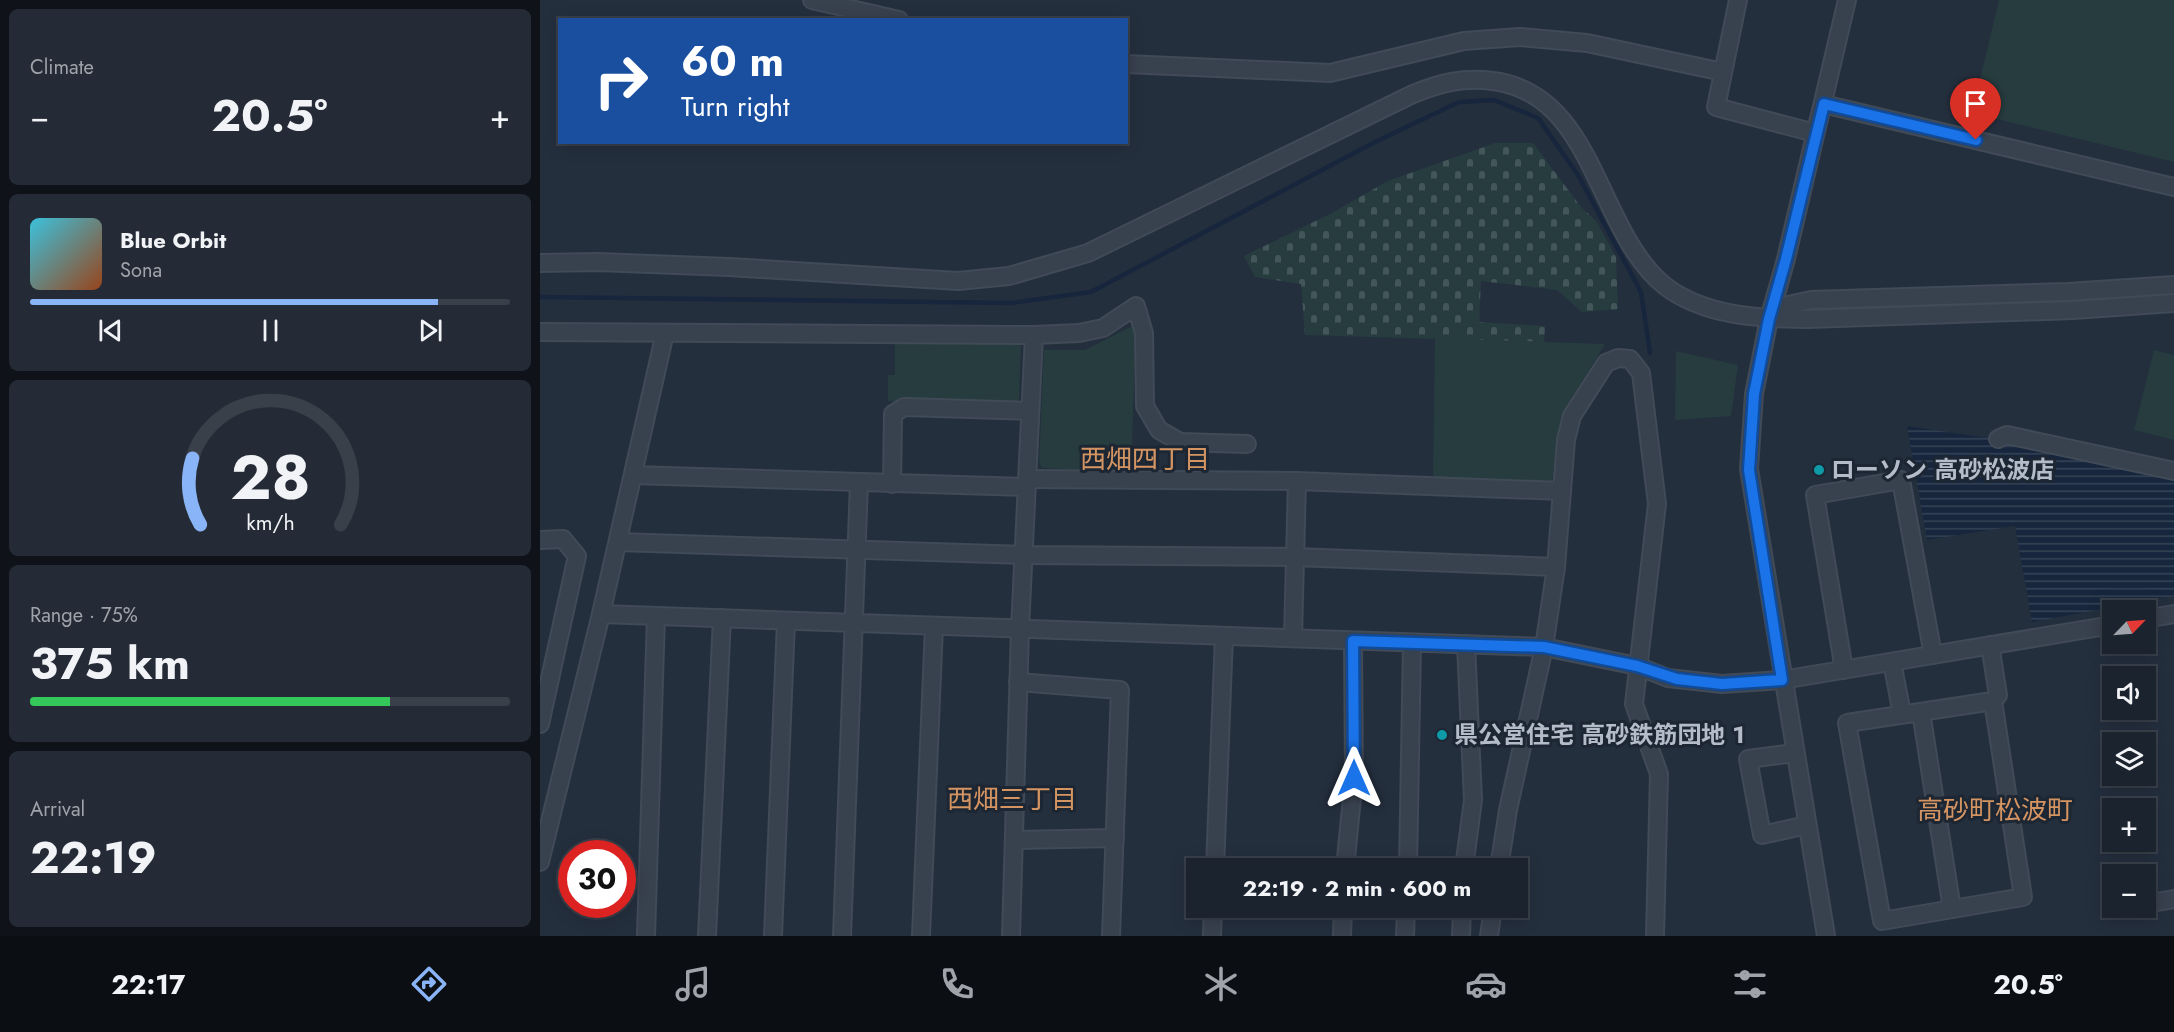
<!DOCTYPE html>
<html lang="en">
<head>
<meta charset="utf-8">
<style>
	body { margin:0; font-family:Jost,"Noto Sans JP",sans-serif; background:#242b36; color:#f1f3f6; height:100vh; display:flex; flex-direction:column; font-size:22px; white-space:nowrap }
	* { box-sizing:border-box; margin:0 }
	p { font-size:20px; color:#a0a4aa }
	.icon { flex:none; width:33px; height:33px; fill:none; stroke:currentColor; stroke-width:2; stroke-linecap:round; stroke-linejoin:round }
	.map { position:relative; flex:1; overflow:hidden }
	.drawer { display:flex; flex-direction:column; gap:9px; padding:9px; background:#0f1319; width:540px }
	.drawer>* { flex:none }
	.guide { position:absolute; left:18px; top:18px; width:570px; height:126px; border-radius:0px; box-shadow:0 3px 15px #0003,0 0 0 2px #39404a; background:#1a4fa0; color:#fff; overflow:hidden }
	.needle { width:39px; rotate:65deg }
	.tools { position:absolute; left:1562px; top:600px; display:grid; gap:12px }
	.tools a { display:grid; place-items:center; width:54px; height:54px; border-radius:0px; background:#1b232e; box-shadow:0 3px 15px #0003,0 0 0 2px #39404a; font-size:30px }
	.speed { position:absolute; left:18px; top:840px; display:flex; gap:12px; font-size:30px; font-weight:700; text-align:center }
	.speed>* { display:grid; place-content:center; width:78px; height:78px; border-radius:50%; background:#1b232e; box-shadow:0 3px 15px #0003,0 0 0 2px #39404a; line-height:1 }
	.speed .limit { border:9px solid #d22; background:#fff; color:#111 }
	.pin { position:absolute; display:grid; place-items:center; width:51px; height:51px; color:#fff; margin:-62px -26px; border-radius:50% 50% 50% 0; rotate:-45deg; box-shadow:0 0 6px #0007 }
	.pin .icon { rotate:45deg }
	.me { position:absolute; width:66px; margin:-33px; rotate:0deg; stroke-linejoin:round; filter:drop-shadow(0 0 4px #0008) }
	.turn { display:flex; align-items:center; gap:21px; height:126px; padding:0 24px; font-size:27px }
	.turn .icon { width:78px; height:78px; stroke-width:2.5 }
	.turn b { display:block; font-size:42px; line-height:51px }
	.big { font-size:45px; font-weight:700; line-height:1.1 }
	.drawer .widget { flex:1; display:flex; flex-direction:column; justify-content:center; gap:9px; min-width:0; padding:0 21px; border-radius:9px; background:#242b36 }
	.drawer .dial { align-items:center; gap:0 }
	.dial svg { height:156px; overflow:visible; fill:none; stroke:#39404a; stroke-width:7; stroke-linecap:round; text-anchor:middle }
	.dial text { fill:#f1f3f6; stroke:none }
	.song { display:flex; align-items:center; gap:18px }
	.cover { width:72px; height:72px; border-radius:9px; background:linear-gradient(135deg,hsl(190 70% 55%),hsl(20 70% 35%)) }
	.played { height:6px; border-radius:3px; background:linear-gradient(90deg,#8ab4f8 85%,#39404a 85%) }
	.keys { display:flex; justify-content:space-around; direction:ltr }
	.heat { display:flex; justify-content:space-between; align-items:center; font-size:33px; direction:ltr }
	.charge { height:9px; border-radius:4px; background:linear-gradient(90deg,#34c759 75%,#39404a 0) }
	.trip { position:absolute; left:646px; top:858px; width:342px; height:60px; border-radius:0px; background:#1b232e; box-shadow:0 3px 15px #0003,0 0 0 2px #39404a; font-weight:700; line-height:60px; text-align:center }
	.menu { display:flex; height:96px; justify-content:space-around; align-items:center; background:#0b0e12; color:#a0a4aa }
	.menu .icon { width:42px; height:42px }
	.menu .active { color:#8ab4f8 }
	.menu b { font-size:27px; color:#f1f3f6 }
	main { display:flex; flex:1; min-height:0 }
	.map>svg:first-child { display:block }
	.cemetery { fill:url(#cemetery-stones) }
	.park { fill:#263c3f }
	.water { fill:url(#water-rules) }
	.lines { fill:none; stroke-linecap:round; stroke-linejoin:round }
	.stream { stroke:#17263c; stroke-width:4.5 }
	.minor-casing { stroke:#414a57; stroke-width:20 }
	.minor { stroke:#38414e; stroke-width:16 }
	.route-casing { stroke:#114b97; stroke-width:15 }
	.route { stroke:#1a73e8; stroke-width:10 }
	.culture-dot { fill:#0f9aa8; stroke:#1d2633; stroke-width:2 }
	.labels { text-anchor:middle; stroke-width:6; stroke-linejoin:round; paint-order:stroke }
	.poi-label { font-size:24px; font-weight:bold; fill:#b4bcc9; stroke:#1d2633; text-anchor:start }
	.neighbourhood-label { font-size:26px; fill:#d59563; stroke:#1d2633 }
</style>
</head>
<body>
<main>
<section class="drawer">
<div class="widget"><p>Climate</p>
<div class="heat"><a>−</a><b class="big">20.5°</b><a>+</a></div>
</div>
<div class="widget">
<div class="song"><i class="cover"></i><div><b>Blue Orbit</b><p>Sona</p></div></div>
<div class="played"></div>
<div class="keys"><svg class="icon" aria-label="previous" viewBox="0 0 24 24"><path d="M18 5L8 12l10 7zM5 5v14"/></svg><svg class="icon" aria-label="pause" viewBox="0 0 24 24"><path d="M8 5v14M16 5v14"/></svg><svg class="icon" aria-label="next" viewBox="0 0 24 24"><path d="M6 5l10 7-10 7zM19 5v14"/></svg></div>
</div>
<div class="widget dial"><svg viewBox="0 0 100 80">
<path d="M14 69A42 42 0 1 1 86 69"/>
<path d="M14 69A42 42 0 0 1 10 35" stroke="#8ab4f8"/>
<text x="50" y="56" font-size="32" font-weight="700">28</text>
<text x="50" y="72" font-size="11">km/h</text>
</svg></div>
<div class="widget"><p>Range · 75%</p><b class="big">375 km</b><div class="charge"></div></div>
<div class="widget"><p>Arrival</p><b class="big">22:19</b></div>
</section>
<div class="map">
<svg width="1634" height="936" viewBox="0 0 1634 936">
	<defs>
		<pattern id="cemetery-stones" width="16" height="16" patternUnits="userSpaceOnUse" patternTransform="scale(1.5)"><rect width="16" height="16" fill="#263c3f"/><path d="M2 7V4a2 2 0 0 1 4 0v3zM10 15v-3a2 2 0 0 1 4 0v3z" fill="#435659"/></pattern>
		<pattern id="water-rules" width="6" height="5" patternUnits="userSpaceOnUse" patternTransform="scale(1.5)"><rect width="6" height="5" fill="#17263c"/><path d="M0 2.5h6" fill="none" stroke="#364457"/></pattern>
	</defs>
	<rect width="100%" height="100%" fill="#242f3e"/>
	<polygon class="cemetery" points="955,143 993,143 1041,207 1056,221 1076,257 1078,309 1042,312 1017,290 941,281 939,322 1005,326 1004,342 765,335 761,284 715,277 704,256 790,214 848,181"/>
	<g class="park">
		<polygon points="1459,0 1634,0 1634,162 1432,113"/>
		<polygon points="596,324 591,472 502,468 499,462 504,350 545,350"/>
		<polygon points="895,338 1065,344 1027,406 1016,446 1012,484 893,481"/>
		<polygon points="355,344 481,344 479,401 474,404 348,401 348,375 355,375"/>
		<polygon points="1614,350 1634,355 1634,440 1594,430"/>
		<polygon points="1136,351 1198,365 1191,416 1135,420"/>
	</g>
	<polygon class="water" points="1367,426 1469,441 1634,474 1634,596 1492,622 1475,526 1387,540"/>
	<g class="lines">
		<polyline class="stream" points="0,297 471,303 551,292 835,142 919,102 954,100 998,118 1038,175 1101,292 1110,353"/>
		<g class="minor-casing">
			<g id="minor">
				<polyline points="272,0 359,20"/>
				<polyline points="1198,0 1176,107 1275,133"/>
				<polyline points="586,64 790,73 924,41 980,37 1047,43 1183,72"/>
				<polyline points="1283,104 1634,187"/>
				<path d="M0,263L58,262L189,267L418,281L469,276L548,253L873,94C900,83 923,77 953,81C1056,94 1056,231 1125,286C1164,316 1220,319 1268,319L1533,310L1634,303"/>
				<polyline points="1229,319 1248,305 1271,300 1528,292 1634,285"/>
				<polyline points="0,332 494,335 539,333 563,328 596,306 604,333 605,406 619,430 640,442 707,444"/>
				<polyline points="1458,439 1467,435 1634,471"/>
				<polyline points="93,475 486,487"/>
				<polyline points="487,479 757,481 1022,491"/>
				<polyline points="352,484 353,414 364,407 490,411"/>
				<polyline points="0,540 23,539 37,556 0,724"/>
				<polyline points="78,542 483,555 755,557 1016,567"/>
				<polyline points="61,614 1004,647 1097,666 1128,678 1182,684 1242,680 1572,625"/>
				<polyline points="1605,619 1634,614"/>
				<polyline points="753,638 757,481"/>
				<polyline points="1450,645 1458,695 1453,701 1483,897 1342,921 1307,723 1453,701"/>
				<polyline points="1352,662 1362,714"/>
				<polyline points="1304,670 1275,495 1361,480 1393,655"/>
				<polyline points="478,682 580,690 571,936"/>
				<polyline points="1381,712 1412,909"/>
				<polyline points="1255,753 1208,759 1222,835 1267,825"/>
				<polyline points="474,840 575,838"/>
				<polyline points="0,862 61,614 125,333"/>
				<polyline points="675,868 684,636"/>
				<polyline points="805,868 814,778 813,641"/>
				<polyline points="868,868 872,643"/>
				<polyline points="924,868 933,800 926,644"/>
				<polyline points="959,868 968,810 1004,647 1016,567 1026,440 1032,416 1066,363 1078,358 1090,359 1101,373 1117,504 1094,704 1119,774 1115,936"/>
				<polyline points="1605,904 1634,899"/>
				<polyline points="106,936 116,616"/>
				<polyline points="167,936 182,618"/>
				<polyline points="233,936 246,621"/>
				<polyline points="302,936 319,483"/>
				<polyline points="381,936 394,626"/>
				<polyline points="471,936 480,629 494,335"/>
				<polyline points="672,936 673,908"/>
				<polyline points="802,936 803,908"/>
				<polyline points="865,936 866,908"/>
				<polyline points="921,936 922,908"/>
				<polyline points="949,936 953,908"/>
				<polyline points="1286,936 1209,469 1214,394 1229,319 1246,259 1307,0"/>
			</g>
		</g>
		<use href="#minor" class="minor"/>
	</g>
	<g class="lines">
		<g class="route-casing">
			<polyline id="route" points="814,778 813,641 1004,647 1097,666 1137,679 1182,684 1242,680 1209,470 1214,394 1229,319 1246,259 1284,104 1436,140"/>
		</g>
		<use href="#route" class="route"/>
	</g>
	<g class="culture-dot">
		<circle cx="1279" cy="470" r="6"/>
		<circle cx="902" cy="735" r="6"/>
	</g>
	<g class="labels">
		<g class="poi-label">
			<text x="1291" y="478">ローソン 高砂松波店</text>
			<text x="914" y="743">県公営住宅 高砂鉄筋団地 1</text>
		</g>
		<g class="neighbourhood-label">
			<text x="605" y="468">西畑四丁目</text>
			<text x="472" y="808">西畑三丁目</text>
			<text x="1455" y="819">高砂町松波町</text>
		</g>
	</g>
</svg>
<div class="tools">
<a><svg class="needle" viewBox="-14 -14 28 28"><path d="M0-13l5 13h-10z" fill="#e53935"/><path d="M0 13l5-13h-10z" fill="#a0a4aa"/></svg></a>
<a><svg class="icon" aria-label="sound" viewBox="0 0 24 24"><path d="M4 9h4l5-4v14l-5-4H4zM17 9q2 3 0 6"/></svg></a>
<a><svg class="icon" aria-label="layers" viewBox="0 0 24 24"><path d="M12 4l9 5-9 5-9-5zM3 14l9 5 9-5"/></svg></a>
<a>+</a>
<a>−</a>
</div>
<div class="speed"><div class="limit">30</div></div>
<div class="pin" style="left:1436px;top:140px;background:#d93025"><svg class="icon" aria-label="arrive" viewBox="0 0 24 24"><path d="M6 21V4h12l-3 4 3 4H6"/></svg></div>
<svg class="me" style="left:814px;top:778px" viewBox="-20 -20 40 40"><path d="M0-17L14 15 0 8-14 15z" fill="#1a73e8" stroke="#fff" stroke-width="4"/></svg>
<div class="trip">22:19 · 2 min · 600 m</div>
<div class="guide">
<div class="turn"><svg class="icon" aria-label="right" viewBox="0 0 24 24"><path d="M7 20v-9h11M14 6l5 5-5 5"/></svg><div><b>60 m</b>Turn right</div></div>
</div>
</div>
</main>
<nav class="menu">
<b>22:17</b>
<svg class="icon active" aria-label="directions" viewBox="0 0 24 24"><path d="M12 3l9 9-9 9-9-9zM9 14v-3h6M13 9l2 2-2 2"/></svg>
<svg class="icon" aria-label="music" viewBox="0 0 24 24"><path d="M9 18V5l10-2v13"/><circle cx="6" cy="18" r="3"/><circle cx="16" cy="16" r="3"/></svg>
<svg class="icon" aria-label="phone" viewBox="0 0 24 24"><path d="M5 4h4l2 5-3 2q2 4 5 5l2-3 5 2v4C11 20 4 13 5 4z"/></svg>
<svg class="icon" aria-label="climate" viewBox="0 0 24 24"><path d="M12 3v18M4 7l16 10M4 17L20 7"/></svg>
<svg class="icon" aria-label="car" viewBox="0 0 24 24"><path d="M5 17H2v-5l4-1 3-4h7l3 4 3 1v5h-3M9 17h6M6 11h13"/><circle cx="7" cy="17" r="2"/><circle cx="17" cy="17" r="2"/></svg>
<svg class="icon" aria-label="filters" viewBox="0 0 24 24"><path d="M4 7h16M4 17h16"/><circle cx="9" cy="7" r="2"/><circle cx="15" cy="17" r="2"/></svg>
<b>20.5°</b>
</nav>
</body>
</html>
